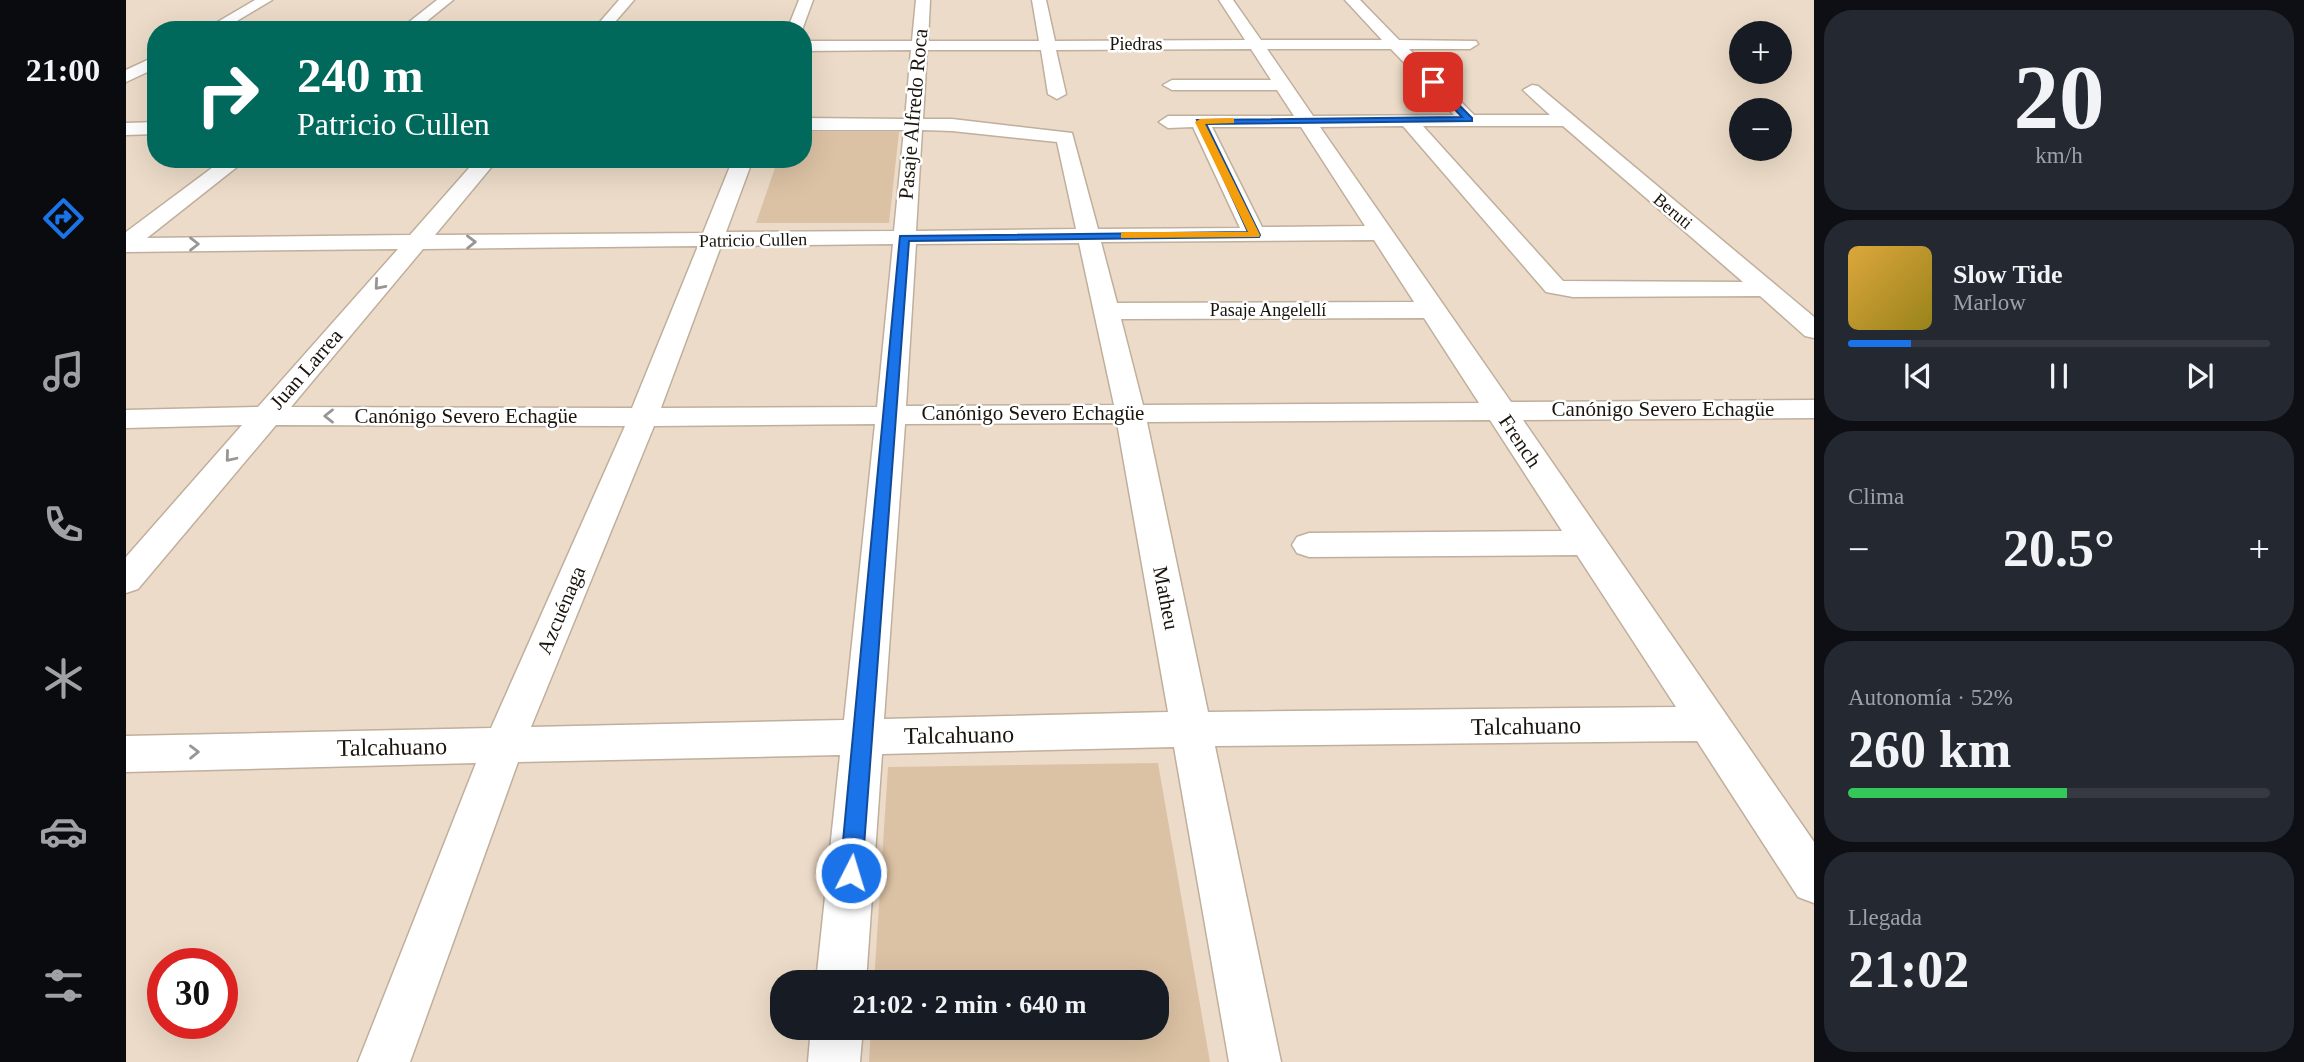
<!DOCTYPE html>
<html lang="es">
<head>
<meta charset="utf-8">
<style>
	body { margin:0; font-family:"Times New Roman",serif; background:#242831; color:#f1f3f6; height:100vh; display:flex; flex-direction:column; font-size:26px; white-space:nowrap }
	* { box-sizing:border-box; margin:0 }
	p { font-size:23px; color:#9ea1a6 }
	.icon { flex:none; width:38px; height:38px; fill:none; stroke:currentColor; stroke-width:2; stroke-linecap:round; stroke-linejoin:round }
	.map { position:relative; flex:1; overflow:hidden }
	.panel { display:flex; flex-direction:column; gap:10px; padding:10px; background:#0d0f14; width:490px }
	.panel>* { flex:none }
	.guide { position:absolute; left:21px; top:21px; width:665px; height:147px; border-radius:28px; box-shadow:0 7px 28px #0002; background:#00695c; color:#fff; overflow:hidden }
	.tools { position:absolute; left:1603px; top:21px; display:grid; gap:14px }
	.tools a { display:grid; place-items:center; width:63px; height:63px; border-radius:50%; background:#171b24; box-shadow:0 7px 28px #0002; font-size:35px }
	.speed { position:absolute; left:21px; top:948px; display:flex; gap:14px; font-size:35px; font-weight:700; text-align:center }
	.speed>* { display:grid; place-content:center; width:91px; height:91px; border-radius:50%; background:#171b24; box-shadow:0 7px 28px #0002; line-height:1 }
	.speed .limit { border:10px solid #d22; background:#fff; color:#111 }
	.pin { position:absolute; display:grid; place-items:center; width:60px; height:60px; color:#fff; margin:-30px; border-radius:14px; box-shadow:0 4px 10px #0006 }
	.me { position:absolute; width:77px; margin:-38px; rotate:5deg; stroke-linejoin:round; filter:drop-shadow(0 0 5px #0008) }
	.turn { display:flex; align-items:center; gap:24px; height:147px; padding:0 35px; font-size:32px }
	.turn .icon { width:91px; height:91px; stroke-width:2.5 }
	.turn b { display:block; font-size:49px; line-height:60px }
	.big { font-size:52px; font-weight:700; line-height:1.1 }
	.panel .card { flex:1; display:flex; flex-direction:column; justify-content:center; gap:10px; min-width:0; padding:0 24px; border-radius:28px; background:#242831 }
	.panel .dial { align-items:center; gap:0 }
	.dial b { font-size:91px; line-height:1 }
	.song { display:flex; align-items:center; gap:21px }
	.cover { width:84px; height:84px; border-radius:10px; background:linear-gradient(135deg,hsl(40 70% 55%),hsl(50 70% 35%)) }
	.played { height:7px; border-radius:4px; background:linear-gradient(90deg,#1a73e8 15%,#363941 15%) }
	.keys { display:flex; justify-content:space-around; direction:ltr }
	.heat { display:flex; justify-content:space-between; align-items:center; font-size:38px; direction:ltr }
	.charge { height:10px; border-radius:5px; background:linear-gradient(90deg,#34c759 52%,#363941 0) }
	.trip { position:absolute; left:644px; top:970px; width:399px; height:70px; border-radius:28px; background:#171b24; box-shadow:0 7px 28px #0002; font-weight:700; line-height:70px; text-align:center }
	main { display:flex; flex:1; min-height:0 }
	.tabs { display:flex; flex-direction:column; width:126px; justify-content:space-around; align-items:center; background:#090b0e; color:#9ea1a6 }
	.tabs .icon { width:49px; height:49px }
	.tabs .selected { color:#1a73e8 }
	.tabs b { font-size:32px; color:#f1f3f6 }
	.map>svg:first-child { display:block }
	.green { fill:#dcc2a4 }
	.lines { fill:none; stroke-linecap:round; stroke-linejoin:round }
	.minor-casing { stroke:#bfaf9c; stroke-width:3 }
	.minor { fill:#fff; fill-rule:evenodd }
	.oneway { stroke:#989592 }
	.route { fill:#1a73e8; stroke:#114b97; stroke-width:2 }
	.slow { fill:#f59e0b }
	.labels { text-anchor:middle; stroke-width:5; stroke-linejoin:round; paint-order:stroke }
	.far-street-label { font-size:18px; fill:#1a140d; stroke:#fff }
	.street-label { font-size:21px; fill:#1a140d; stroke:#fff }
	.near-street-label { font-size:24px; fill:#1a140d; stroke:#fff }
</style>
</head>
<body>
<main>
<nav class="tabs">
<b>21:00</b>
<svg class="icon selected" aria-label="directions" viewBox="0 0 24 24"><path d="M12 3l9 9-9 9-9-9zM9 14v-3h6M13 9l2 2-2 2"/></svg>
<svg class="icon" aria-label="music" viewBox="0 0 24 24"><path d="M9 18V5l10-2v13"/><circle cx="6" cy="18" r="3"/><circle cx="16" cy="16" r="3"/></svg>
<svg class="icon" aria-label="phone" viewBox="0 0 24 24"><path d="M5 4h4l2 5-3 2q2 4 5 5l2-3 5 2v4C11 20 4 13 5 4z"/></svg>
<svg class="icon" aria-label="climate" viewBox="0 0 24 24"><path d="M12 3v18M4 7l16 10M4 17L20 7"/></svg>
<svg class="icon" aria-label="car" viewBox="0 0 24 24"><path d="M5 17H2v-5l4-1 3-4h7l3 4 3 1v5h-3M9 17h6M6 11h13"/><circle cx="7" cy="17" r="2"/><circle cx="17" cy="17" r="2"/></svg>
<svg class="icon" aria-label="filters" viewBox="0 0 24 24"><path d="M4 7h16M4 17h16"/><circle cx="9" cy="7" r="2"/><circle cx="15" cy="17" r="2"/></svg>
</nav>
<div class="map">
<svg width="1688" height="1062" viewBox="0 0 1688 1062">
	<rect width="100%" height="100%" fill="#ecdbc8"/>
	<g class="green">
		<polygon points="677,132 773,132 763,223 630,223 652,159 677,159"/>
		<polygon points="1032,763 1084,1062 743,1062 745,1027 1031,1027 1031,982 748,982 762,767"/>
	</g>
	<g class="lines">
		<g class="minor-casing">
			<g id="minor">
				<polygon points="129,0 146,0 96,30 78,30"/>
				<polygon points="311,0 327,0 290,30 273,30"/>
				<polygon points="493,0 508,0 482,30 467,30"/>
				<polygon points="673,0 687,0 676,30 661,30"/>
				<path d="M790,0H804L802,41H913L906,0H920L929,41L1119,40L1093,0H1107L1135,40H1256L1219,0H1234L1273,40L1350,41L1352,44L1344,49H1283L1348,115H1424L1397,90L1406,85L1412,86L1688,317V338L1679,336L1634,296L1447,297L1420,292L1277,126L1194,127L1385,402L1688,400V418L1397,420L1688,842V903L1672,897L1571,741L1089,746L1155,1062H1103L1048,747L756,754L740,982H690L714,755L392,762L284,1062H232L350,763L0,772V736L365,728L499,426L150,425L12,589L0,593V557L116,425L0,428V410L132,407L272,249L0,252V232L98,159H121L21,238L284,235L351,159H372L309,235L577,233L607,159H627L600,232L768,231L778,130H677V118L779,119L785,50L677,51V41H786ZM1125,49L1145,80H1046L1037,85L1046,90H1151L1168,116H1042L1033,122L1042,128L1067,127L1114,228L972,229L946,133L826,119H797L801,50H915L922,94L931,99L940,94L930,50ZM1141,49H1265L1328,115L1187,116ZM1297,126H1437L1617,282L1437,281ZM1086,127H1175L1239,226L1136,227ZM796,130L826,131L931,142L950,229L790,231ZM1248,240L1288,302L991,303L975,242ZM953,243L988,405L780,406L790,244ZM767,244L751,407L535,408L595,246ZM572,246L506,408L165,407L297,249ZM1298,318L1353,403L1017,405L995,319ZM1364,420L1436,531L1183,533L1171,537L1166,545L1171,553L1183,557L1451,555L1550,707L1082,712L1021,422ZM991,423L1042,712L758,719L779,424ZM749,424L718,720L405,727L528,426Z"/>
				<polygon points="30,56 30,68 0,82 0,70"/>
				<polygon points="30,122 30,134 0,135 0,123"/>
				<polygon points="685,1027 737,1027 734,1062 682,1062"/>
			</g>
		</g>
		<use href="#minor" class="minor"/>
	</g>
	<defs><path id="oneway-chevron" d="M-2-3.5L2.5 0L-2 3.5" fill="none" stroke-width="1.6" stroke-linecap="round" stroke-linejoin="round" transform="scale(1.75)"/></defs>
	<g class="oneway">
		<use href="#oneway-chevron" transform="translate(345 242) rotate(-1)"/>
		<use href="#oneway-chevron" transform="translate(68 244)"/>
		<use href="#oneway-chevron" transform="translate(253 285) rotate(131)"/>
		<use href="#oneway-chevron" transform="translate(203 416) rotate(-180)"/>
		<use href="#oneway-chevron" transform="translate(104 457) rotate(130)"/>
		<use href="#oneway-chevron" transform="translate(68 752) rotate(-1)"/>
	</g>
	<polygon class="route" points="1307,79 1346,118 1346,121 1080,124 1134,235 1133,237 783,241 736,873 733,881 725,884 717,881 714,873 774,236 1122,232 1071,120 1336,117 1304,83"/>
	<polygon class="slow" points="1105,118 1108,119 1108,123 1079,124 1134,235 1133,237 995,238 995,233 999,232 1122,232 1069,122 1074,119"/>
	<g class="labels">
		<g class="far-street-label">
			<text x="1010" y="50">Piedras</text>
			<text transform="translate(1547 211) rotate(40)" y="6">Beruti</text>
			<text transform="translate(627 240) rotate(-1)" y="6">Patricio Cullen</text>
			<text x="1142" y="316">Pasaje Angelellí</text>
		</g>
		<g class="street-label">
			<text transform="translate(787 114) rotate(-85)" y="7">Pasaje Alfredo Roca</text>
			<text transform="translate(180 369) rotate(-49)" y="7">Juan Larrea</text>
			<text x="1537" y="416">Canónigo Severo Echagüe</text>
			<text x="907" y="420">Canónigo Severo Echagüe</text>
			<text x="340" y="423">Canónigo Severo Echagüe</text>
			<text transform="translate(1394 441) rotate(56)" y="7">French</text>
			<text transform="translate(1040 598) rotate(79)" y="7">Matheu</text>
			<text transform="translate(435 610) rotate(-67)" y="7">Azcuénaga</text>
		</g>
		<g class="near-street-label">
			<text transform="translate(1400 726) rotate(-1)" y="8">Talcahuano</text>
			<text transform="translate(833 735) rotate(-1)" y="8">Talcahuano</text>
			<text transform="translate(266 747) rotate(-1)" y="8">Talcahuano</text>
		</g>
	</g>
</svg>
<div class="tools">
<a>+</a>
<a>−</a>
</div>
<div class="speed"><div class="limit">30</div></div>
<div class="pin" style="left:1307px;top:82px;background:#d93025"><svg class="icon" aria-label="arrive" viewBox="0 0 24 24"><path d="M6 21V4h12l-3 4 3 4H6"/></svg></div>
<svg class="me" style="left:725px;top:873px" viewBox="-20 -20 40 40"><circle r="17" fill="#1a73e8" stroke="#fff" stroke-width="3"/><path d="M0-11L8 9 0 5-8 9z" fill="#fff"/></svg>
<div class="trip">21:02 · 2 min · 640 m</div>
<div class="guide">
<div class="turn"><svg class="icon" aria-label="right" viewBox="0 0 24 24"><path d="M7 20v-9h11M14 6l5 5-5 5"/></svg><div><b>240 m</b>Patricio Cullen</div></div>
</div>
</div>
<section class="panel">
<div class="card dial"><b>20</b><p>km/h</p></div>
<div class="card">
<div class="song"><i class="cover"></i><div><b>Slow Tide</b><p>Marlow</p></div></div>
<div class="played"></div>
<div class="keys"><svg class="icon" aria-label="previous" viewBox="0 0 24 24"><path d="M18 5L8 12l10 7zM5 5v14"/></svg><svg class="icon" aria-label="pause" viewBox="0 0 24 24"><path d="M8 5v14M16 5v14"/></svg><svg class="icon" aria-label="next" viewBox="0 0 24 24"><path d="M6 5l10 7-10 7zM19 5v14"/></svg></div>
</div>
<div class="card"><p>Clima</p>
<div class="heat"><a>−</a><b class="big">20.5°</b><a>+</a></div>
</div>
<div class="card"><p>Autonomía · 52%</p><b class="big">260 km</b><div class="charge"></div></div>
<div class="card"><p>Llegada</p><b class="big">21:02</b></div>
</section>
</main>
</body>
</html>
